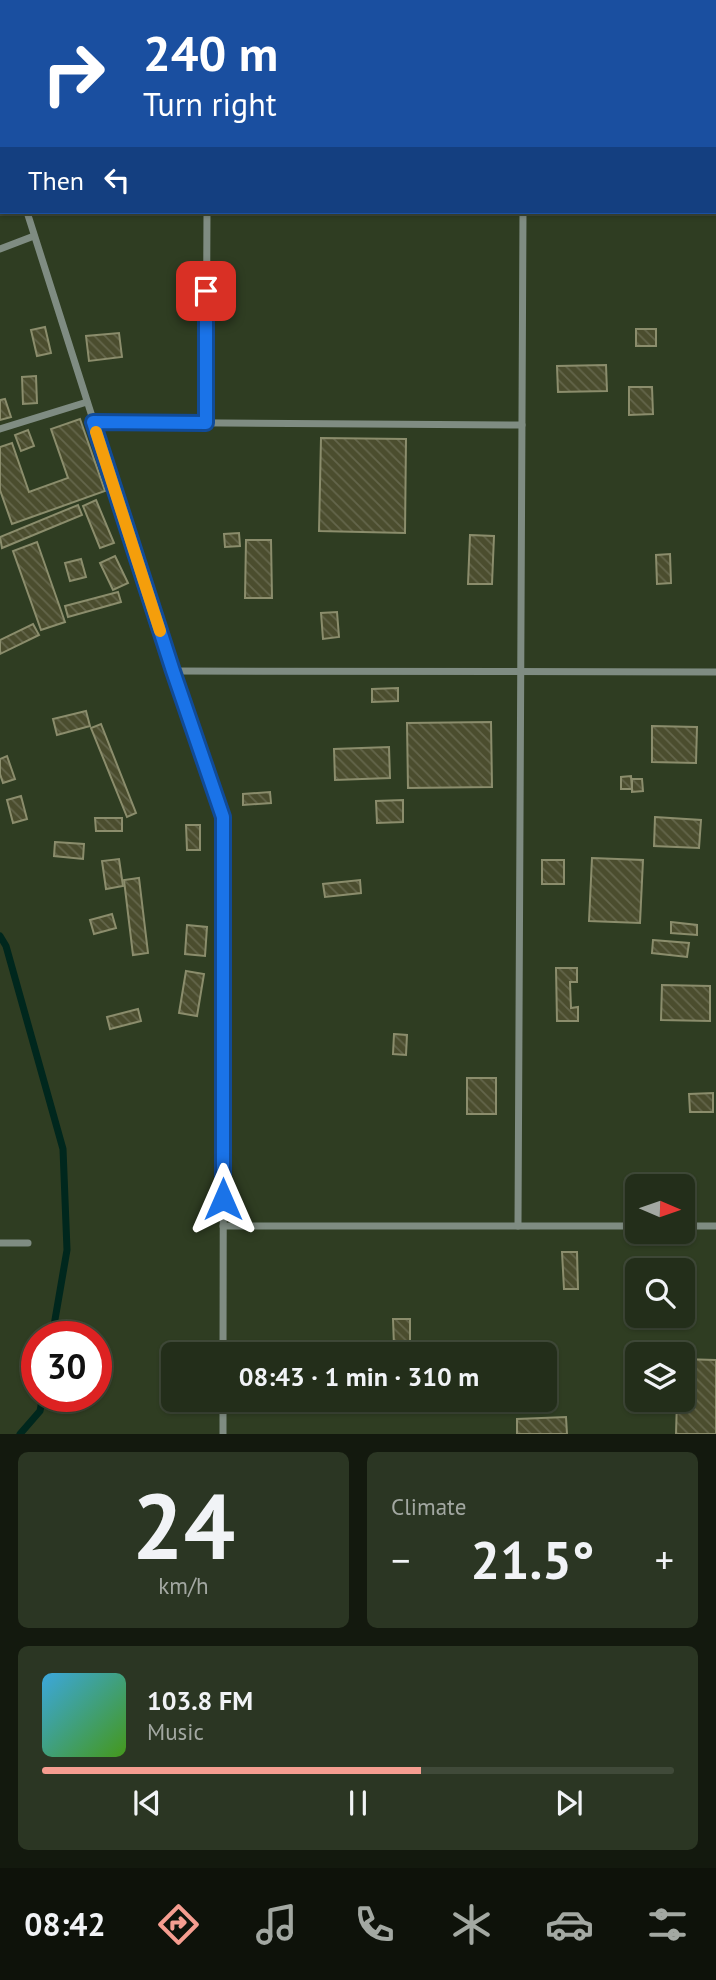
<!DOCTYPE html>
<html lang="en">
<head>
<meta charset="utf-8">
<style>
	body { margin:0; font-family:"PT Sans",sans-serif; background:#2b3623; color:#f1f3f6; height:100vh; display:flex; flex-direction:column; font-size:26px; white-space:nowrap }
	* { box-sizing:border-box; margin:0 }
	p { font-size:23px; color:#a3a8a2 }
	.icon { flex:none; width:38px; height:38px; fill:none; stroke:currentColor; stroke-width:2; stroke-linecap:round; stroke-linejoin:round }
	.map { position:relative; height:1434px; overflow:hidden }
	.drawer { display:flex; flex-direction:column; gap:18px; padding:18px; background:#13190e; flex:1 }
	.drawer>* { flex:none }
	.hud { position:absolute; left:0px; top:0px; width:718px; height:214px; box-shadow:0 2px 5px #0004,0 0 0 2px #404a39; background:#1a4fa0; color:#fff; overflow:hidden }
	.needle { width:46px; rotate:92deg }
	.fabs { position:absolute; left:625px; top:1174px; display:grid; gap:14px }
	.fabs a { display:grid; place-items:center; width:70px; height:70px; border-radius:10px; background:#232e1a; box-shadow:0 2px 5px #0004,0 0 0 2px #404a39; font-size:35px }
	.speed { position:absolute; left:21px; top:1321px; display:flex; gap:14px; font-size:35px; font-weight:700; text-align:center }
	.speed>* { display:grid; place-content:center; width:91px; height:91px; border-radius:50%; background:#232e1a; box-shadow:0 2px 5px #0004,0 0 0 2px #404a39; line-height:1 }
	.speed .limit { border:10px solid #d22; background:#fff; color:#111 }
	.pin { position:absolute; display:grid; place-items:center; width:60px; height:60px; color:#fff; margin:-30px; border-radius:14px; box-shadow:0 4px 10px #0006 }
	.me { position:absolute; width:77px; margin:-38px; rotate:0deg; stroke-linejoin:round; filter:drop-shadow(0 0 5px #0008) }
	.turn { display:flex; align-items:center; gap:24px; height:147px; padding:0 28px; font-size:32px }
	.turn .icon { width:91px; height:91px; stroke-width:2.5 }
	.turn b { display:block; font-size:49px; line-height:60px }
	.then { display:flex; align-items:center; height:66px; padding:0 28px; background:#0003; gap:14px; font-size:26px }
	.big { font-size:52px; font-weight:700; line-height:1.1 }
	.drawer .widget { flex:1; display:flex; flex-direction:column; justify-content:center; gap:10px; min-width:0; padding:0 24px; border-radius:10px; background:#2b3623 }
	.drawer .dial { align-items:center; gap:0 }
	.dial b { font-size:91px; line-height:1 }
	.song { display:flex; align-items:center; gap:21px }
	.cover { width:84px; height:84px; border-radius:10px; background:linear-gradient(135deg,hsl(200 70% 55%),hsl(100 70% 35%)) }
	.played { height:7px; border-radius:4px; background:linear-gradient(90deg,#f59d90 60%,#404a39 60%) }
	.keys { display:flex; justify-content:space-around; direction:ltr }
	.heat { display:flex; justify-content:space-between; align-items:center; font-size:38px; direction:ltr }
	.drawer .tiles { flex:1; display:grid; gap:18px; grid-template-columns:1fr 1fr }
	.widget:last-child { grid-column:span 2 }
	.trip { position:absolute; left:161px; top:1342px; width:396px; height:70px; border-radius:10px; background:#232e1a; box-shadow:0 2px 5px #0004,0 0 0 2px #404a39; font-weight:700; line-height:70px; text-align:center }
	.menu { display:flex; height:112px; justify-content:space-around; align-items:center; background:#0e120a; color:#a3a8a2 }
	.menu .icon { width:49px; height:49px }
	.menu .selected { color:#f59d90 }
	.menu b { font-size:32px; color:#f1f3f6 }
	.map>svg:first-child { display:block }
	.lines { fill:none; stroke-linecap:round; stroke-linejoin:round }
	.stream { stroke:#00271d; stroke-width:7 }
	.building { fill:url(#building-back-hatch); stroke:#8b8d6c; stroke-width:2 }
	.minor { stroke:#7f8c82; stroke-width:7 }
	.route-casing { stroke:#114b97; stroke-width:18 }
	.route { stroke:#1a73e8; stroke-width:12 }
	.slow { stroke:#f59e0b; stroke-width:12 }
</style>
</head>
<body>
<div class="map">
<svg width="716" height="1434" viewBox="0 0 716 1434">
	<defs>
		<pattern id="building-back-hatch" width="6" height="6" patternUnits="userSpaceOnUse" patternTransform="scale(1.75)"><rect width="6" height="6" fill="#4b4d2e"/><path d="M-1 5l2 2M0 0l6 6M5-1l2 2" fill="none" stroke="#64664b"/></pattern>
	</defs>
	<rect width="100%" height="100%" fill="#2f3d22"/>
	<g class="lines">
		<g class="stream">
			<polyline points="0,936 6,946 63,1149 67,1250 52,1337"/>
			<polyline points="20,1434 40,1411 43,1396"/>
		</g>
	</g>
	<g class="building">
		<polygon points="45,327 51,353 37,356 31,330"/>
		<rect x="636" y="329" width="20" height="17"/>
		<polygon points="119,333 122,357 89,361 86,336"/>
		<polygon points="606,365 607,391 558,392 557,366"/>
		<polygon points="36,376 37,403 23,404 22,377"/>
		<polygon points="629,387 652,387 653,414 629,415"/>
		<polygon points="5,399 11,417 0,420 0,400"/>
		<polygon points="80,419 105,491 12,524 0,490 0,447 12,443 29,492 68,478 51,429"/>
		<polygon points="28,430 34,446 21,451 15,435"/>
		<polygon points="321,438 406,439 405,533 319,531"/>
		<polygon points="96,500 114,543 100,548 83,506"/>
		<polygon points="78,505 82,515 2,548 0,537"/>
		<polygon points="239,533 240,546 225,547 224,534"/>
		<polygon points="470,535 494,536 492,584 468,584"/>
		<polygon points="246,540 271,540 272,598 245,598"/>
		<polygon points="37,542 65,622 41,630 13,551"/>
		<polygon points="670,554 671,583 657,584 656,555"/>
		<polygon points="115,556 128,583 113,590 100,563"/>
		<polygon points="81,559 86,577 70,581 65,563"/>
		<polygon points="118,592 121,602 68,617 65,606"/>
		<polygon points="337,612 339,637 323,639 321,613"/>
		<polygon points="33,624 39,635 0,654 0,640"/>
		<polygon points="398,688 398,701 372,702 372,689"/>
		<polygon points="86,711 90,726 57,735 53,719"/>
		<polygon points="491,722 492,787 408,788 407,723"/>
		<polygon points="101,724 136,813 127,817 91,728"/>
		<polygon points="652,726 697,727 696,763 652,762"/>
		<polygon points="389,747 390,778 335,780 334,749"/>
		<polygon points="7,756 15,779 3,783 0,774 0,759"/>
		<polygon points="631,776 632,789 621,789 621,777"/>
		<polygon points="632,779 642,779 643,791 632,792"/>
		<polygon points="270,792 271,803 243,805 243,794"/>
		<polygon points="21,796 27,819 13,823 7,800"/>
		<polygon points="403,800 403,822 377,823 376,801"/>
		<polygon points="655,817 701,820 699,848 654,846"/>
		<polygon points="95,818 122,818 122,831 96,831"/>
		<polygon points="186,825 200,825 200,850 187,850"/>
		<polygon points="55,842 84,844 83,859 54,856"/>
		<polygon points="592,858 643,860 640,923 589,921"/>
		<polygon points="119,859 123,886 106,889 102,861"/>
		<rect x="542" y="860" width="22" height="24"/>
		<polygon points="139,878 148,953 133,955 124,880"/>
		<polygon points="360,880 361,893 325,897 323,884"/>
		<polygon points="112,914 116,928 94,934 90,920"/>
		<polygon points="671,922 697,925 697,935 671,933"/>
		<polygon points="187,925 207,927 205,956 185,954"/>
		<polygon points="653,940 689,943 687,957 652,953"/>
		<polygon points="556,968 577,968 577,982 570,982 571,1008 578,1007 578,1021 557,1021"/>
		<polygon points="186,971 204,974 197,1016 179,1013"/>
		<polygon points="662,985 710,986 710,1021 661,1020"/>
		<polygon points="138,1009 141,1021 110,1029 107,1017"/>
		<polygon points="394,1034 407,1035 406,1055 393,1054"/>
		<rect x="467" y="1078" width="29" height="36"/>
		<polygon points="713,1093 713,1112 690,1112 689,1094"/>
		<polygon points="562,1252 577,1252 578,1289 564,1289"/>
		<polygon points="393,1319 410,1319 410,1345 394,1346"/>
		<polygon points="682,1359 716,1360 716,1434 676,1434 677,1400 682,1400"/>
		<polygon points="566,1417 567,1434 517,1434 517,1419"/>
	</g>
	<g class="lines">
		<g class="minor">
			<polyline points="208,2 208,0"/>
			<polyline points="0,128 2,133"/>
			<polyline points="27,212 173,671 224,817 223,1354"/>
			<polyline points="0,249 34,236"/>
			<polyline points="93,422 522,425"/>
			<polyline points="206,423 207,212"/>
			<polyline points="0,429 87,402"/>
			<polyline points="173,671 716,672"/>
			<polyline points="223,1226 637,1226"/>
			<polyline points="518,1226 523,212"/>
			<polyline points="682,1226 716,1226"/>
			<polyline points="0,1243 28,1243"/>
			<polyline points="223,1434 223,1400"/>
		</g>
	</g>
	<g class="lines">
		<g class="route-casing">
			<polyline id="route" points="206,291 206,423 93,422 173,671 223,817 223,1199"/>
		</g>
		<use href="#route" class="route"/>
		<polyline class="slow" points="96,432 160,631"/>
	</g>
</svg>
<div class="fabs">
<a><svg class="needle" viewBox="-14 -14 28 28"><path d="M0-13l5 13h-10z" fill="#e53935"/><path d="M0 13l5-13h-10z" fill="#a3a8a2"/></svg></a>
<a><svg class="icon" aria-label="search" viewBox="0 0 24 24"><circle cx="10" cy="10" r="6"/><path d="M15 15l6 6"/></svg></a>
<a><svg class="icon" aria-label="layers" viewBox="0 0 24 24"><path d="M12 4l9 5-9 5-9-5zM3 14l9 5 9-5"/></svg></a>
</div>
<div class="speed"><div class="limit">30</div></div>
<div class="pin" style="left:206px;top:291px;background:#d93025"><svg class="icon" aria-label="arrive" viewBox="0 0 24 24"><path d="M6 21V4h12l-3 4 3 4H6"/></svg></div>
<svg class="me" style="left:223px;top:1199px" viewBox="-20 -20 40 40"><path d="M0-17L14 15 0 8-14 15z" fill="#1a73e8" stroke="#fff" stroke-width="4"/></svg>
<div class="trip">08:43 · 1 min · 310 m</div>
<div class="hud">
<div class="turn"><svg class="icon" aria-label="right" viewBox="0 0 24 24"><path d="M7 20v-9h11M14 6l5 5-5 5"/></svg><div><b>240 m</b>Turn right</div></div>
<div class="then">Then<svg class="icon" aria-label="left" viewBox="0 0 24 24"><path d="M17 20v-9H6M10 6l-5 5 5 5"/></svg></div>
</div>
</div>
<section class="drawer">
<div class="tiles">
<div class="widget dial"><b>24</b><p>km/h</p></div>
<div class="widget"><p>Climate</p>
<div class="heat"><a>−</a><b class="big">21.5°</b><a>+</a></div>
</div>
<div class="widget">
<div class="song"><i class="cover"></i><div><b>103.8 FM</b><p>Music</p></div></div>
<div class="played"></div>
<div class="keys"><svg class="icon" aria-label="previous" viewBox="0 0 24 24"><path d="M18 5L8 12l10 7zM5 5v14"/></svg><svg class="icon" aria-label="pause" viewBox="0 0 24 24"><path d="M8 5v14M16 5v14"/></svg><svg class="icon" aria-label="next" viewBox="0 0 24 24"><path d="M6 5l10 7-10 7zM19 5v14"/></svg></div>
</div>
</div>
</section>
<nav class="menu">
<b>08:42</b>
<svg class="icon selected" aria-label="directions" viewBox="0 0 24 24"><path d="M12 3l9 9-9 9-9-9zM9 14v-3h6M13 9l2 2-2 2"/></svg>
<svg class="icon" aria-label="music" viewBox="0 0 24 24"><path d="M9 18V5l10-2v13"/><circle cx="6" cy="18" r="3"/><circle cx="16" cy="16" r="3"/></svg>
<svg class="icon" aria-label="phone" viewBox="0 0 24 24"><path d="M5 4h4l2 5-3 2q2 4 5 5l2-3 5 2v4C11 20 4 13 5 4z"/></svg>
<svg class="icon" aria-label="climate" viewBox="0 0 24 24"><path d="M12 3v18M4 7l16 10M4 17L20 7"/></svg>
<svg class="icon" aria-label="car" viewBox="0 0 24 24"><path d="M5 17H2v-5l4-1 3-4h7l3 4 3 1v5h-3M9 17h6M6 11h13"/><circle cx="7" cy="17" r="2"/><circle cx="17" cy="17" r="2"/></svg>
<svg class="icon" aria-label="filters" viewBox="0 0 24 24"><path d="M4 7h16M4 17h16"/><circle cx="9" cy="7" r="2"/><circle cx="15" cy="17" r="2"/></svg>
</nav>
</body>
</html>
